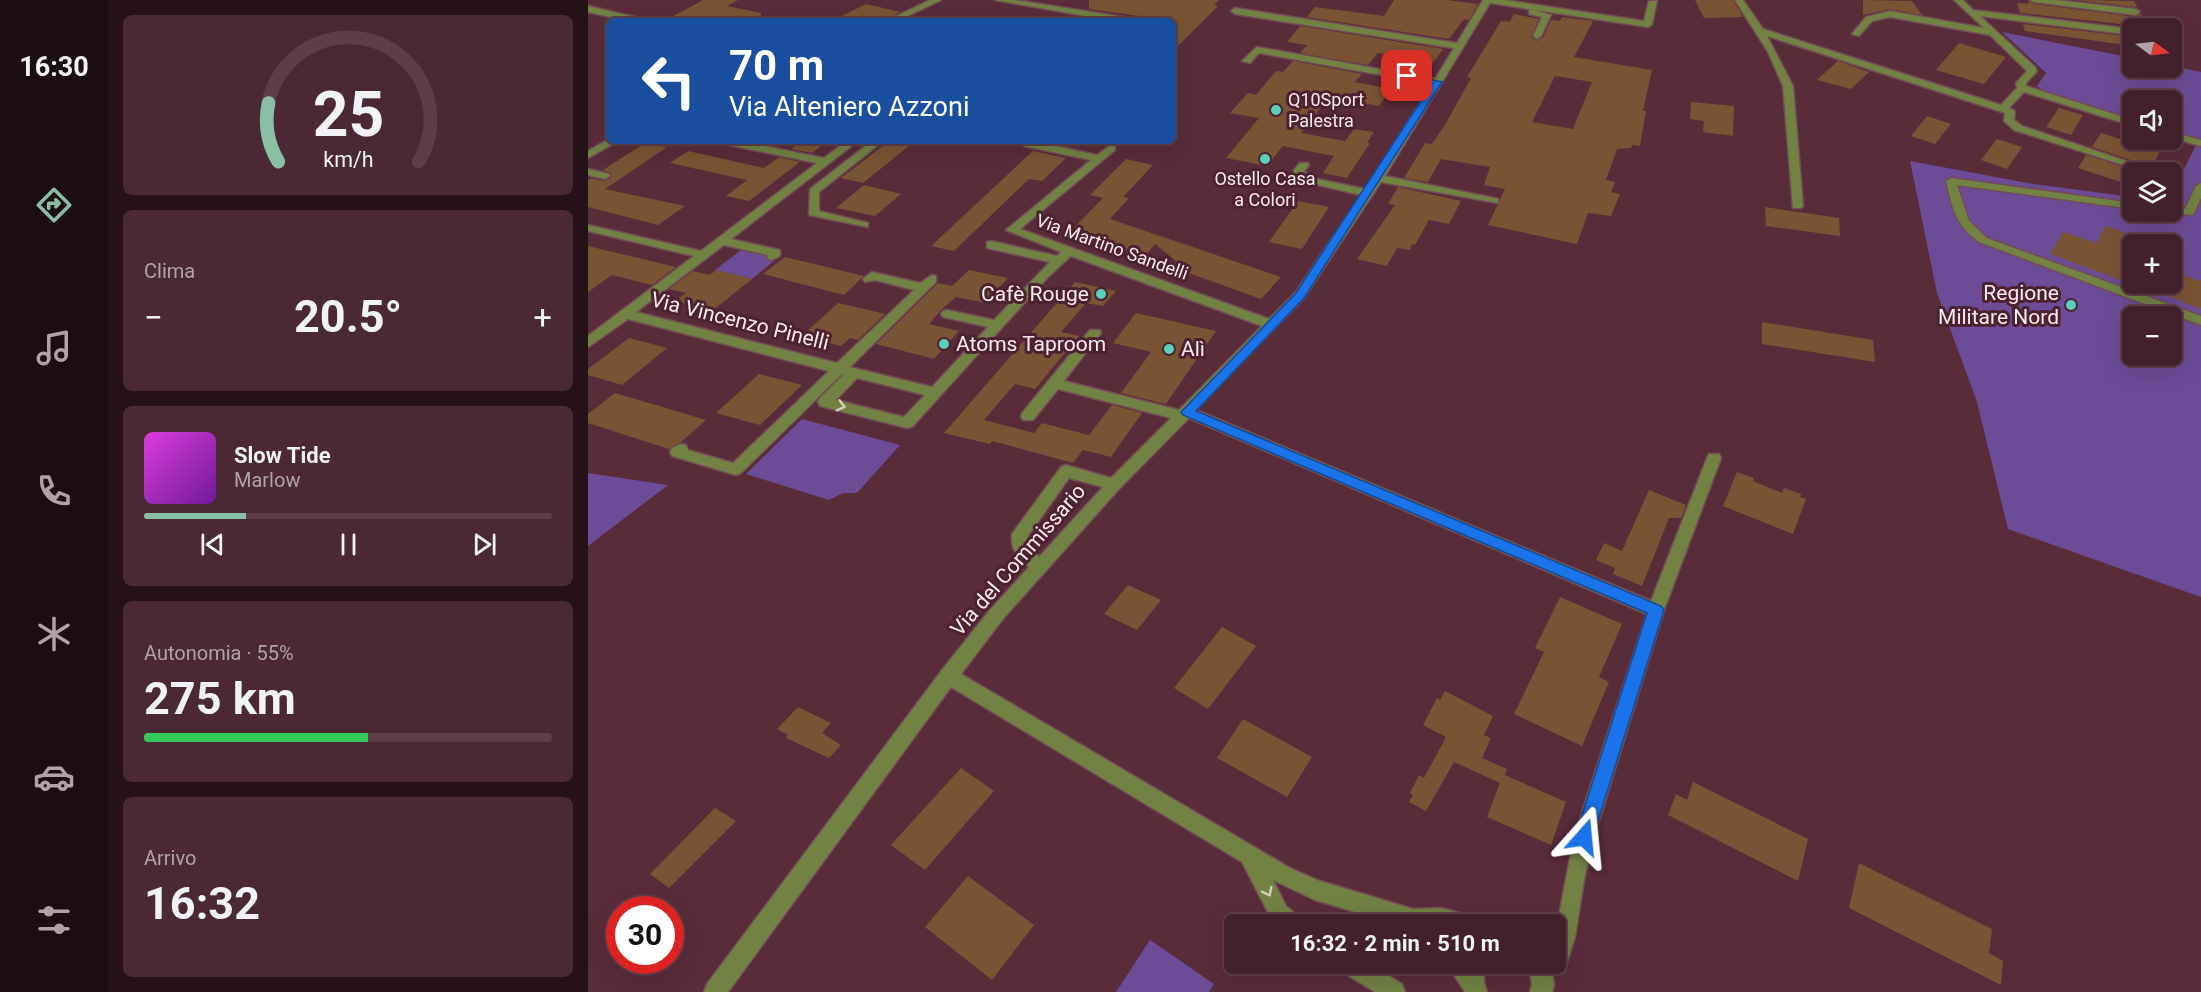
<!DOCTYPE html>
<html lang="it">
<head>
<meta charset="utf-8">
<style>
	body { margin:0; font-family:Roboto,sans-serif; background:#4a2934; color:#f1f3f6; height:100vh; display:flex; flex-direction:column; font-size:22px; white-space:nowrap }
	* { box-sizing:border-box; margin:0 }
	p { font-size:20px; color:#afa3a9 }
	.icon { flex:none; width:33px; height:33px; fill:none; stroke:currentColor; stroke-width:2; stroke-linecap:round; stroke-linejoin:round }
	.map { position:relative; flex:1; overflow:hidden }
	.side { display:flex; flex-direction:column; gap:15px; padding:15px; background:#251218; width:480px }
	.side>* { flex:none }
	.banner { position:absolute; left:18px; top:18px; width:570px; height:126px; border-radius:9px; box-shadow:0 6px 24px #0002,0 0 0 2px #5b3e48; background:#1a4fa0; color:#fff; overflow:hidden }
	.needle { width:39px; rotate:105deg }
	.fabs { position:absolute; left:1534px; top:18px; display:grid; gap:12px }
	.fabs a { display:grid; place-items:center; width:60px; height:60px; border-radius:9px; background:#43212c; box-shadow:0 6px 24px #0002,0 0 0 2px #5b3e48; font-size:30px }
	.speed { position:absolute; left:18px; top:896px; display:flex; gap:12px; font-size:30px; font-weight:700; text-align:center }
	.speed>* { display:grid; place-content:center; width:78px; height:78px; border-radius:50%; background:#43212c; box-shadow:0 6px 24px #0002,0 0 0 2px #5b3e48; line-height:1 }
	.speed .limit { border:9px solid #d22; background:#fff; color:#111 }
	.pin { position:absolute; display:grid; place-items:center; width:51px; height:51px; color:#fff; margin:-26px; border-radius:12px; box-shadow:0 3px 9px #0006 }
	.me { position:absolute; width:66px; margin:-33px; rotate:18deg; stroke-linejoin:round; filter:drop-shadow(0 0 4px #0008) }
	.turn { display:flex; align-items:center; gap:21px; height:126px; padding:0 24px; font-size:27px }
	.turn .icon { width:78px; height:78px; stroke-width:2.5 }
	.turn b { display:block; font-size:42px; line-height:51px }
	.big { font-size:45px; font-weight:700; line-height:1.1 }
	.side .tile { flex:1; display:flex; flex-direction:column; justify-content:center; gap:9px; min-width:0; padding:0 21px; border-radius:9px; background:#4a2934 }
	.side .dial { align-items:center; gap:0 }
	.dial svg { height:156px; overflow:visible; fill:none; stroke:#5b3e48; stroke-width:7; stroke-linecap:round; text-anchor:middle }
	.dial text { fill:#f1f3f6; stroke:none }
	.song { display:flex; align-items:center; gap:18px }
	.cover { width:72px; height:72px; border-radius:9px; background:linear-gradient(135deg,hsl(300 70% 55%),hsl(280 70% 35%)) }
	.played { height:6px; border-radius:3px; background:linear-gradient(90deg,#8abfa5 25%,#5b3e48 25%) }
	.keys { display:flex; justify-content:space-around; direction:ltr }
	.heat { display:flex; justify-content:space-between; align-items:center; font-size:33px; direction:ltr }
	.charge { height:9px; border-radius:4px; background:linear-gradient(90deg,#34c759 55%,#5b3e48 0) }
	.trip { position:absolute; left:636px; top:914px; width:342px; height:60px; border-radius:9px; background:#43212c; box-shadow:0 6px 24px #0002,0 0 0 2px #5b3e48; font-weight:700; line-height:60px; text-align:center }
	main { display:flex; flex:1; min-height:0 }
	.dock { display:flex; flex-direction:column; width:108px; justify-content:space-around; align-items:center; background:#1b0d12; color:#afa3a9 }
	.dock .icon { width:42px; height:42px }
	.dock .current { color:#8abfa5 }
	.dock b { font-size:27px; color:#f1f3f6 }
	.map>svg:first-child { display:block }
	.green { fill:#6c4c97; fill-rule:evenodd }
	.building { fill:#795434; fill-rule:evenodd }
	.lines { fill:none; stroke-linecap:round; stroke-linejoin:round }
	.minor-casing { stroke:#734b57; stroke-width:3 }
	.minor { fill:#718243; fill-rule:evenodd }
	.oneway { stroke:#d3ccbb }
	.route { fill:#1a73e8; stroke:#114b97; stroke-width:1.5 }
	.poi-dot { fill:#5bcebc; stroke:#4d2230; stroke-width:2 }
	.labels { text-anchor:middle; stroke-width:6; stroke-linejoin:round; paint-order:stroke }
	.far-poi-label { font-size:18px; fill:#fdebef; stroke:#4d2230; text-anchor:start }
	.far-street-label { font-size:18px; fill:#fdebef; stroke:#4d2230 }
	.poi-label { font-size:21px; fill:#fdebef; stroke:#4d2230; text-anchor:end }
	.street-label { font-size:21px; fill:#fdebef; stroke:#4d2230 }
</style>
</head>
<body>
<main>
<nav class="dock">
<b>16:30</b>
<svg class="icon current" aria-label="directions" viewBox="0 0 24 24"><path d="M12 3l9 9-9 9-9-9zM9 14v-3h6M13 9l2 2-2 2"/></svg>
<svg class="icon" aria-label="music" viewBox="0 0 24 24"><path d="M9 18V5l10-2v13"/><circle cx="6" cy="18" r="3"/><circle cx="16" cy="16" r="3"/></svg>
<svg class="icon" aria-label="phone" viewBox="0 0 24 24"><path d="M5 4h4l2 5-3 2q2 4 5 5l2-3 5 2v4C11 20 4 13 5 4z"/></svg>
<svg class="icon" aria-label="climate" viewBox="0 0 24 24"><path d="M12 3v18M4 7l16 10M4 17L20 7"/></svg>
<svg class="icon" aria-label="car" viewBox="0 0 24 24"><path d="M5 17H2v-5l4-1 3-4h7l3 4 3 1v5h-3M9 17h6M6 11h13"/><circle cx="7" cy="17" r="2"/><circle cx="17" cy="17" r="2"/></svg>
<svg class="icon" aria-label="filters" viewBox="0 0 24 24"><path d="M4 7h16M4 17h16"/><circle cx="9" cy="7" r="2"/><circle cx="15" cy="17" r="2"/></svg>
</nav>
<section class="side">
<div class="tile dial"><svg viewBox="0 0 100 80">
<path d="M14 69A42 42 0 1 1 86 69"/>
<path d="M14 69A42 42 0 0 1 9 39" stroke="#8abfa5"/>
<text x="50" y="56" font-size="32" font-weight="700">25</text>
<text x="50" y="72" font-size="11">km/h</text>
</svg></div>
<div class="tile"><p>Clima</p>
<div class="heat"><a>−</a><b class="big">20.5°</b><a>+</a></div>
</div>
<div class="tile">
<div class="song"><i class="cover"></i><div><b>Slow Tide</b><p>Marlow</p></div></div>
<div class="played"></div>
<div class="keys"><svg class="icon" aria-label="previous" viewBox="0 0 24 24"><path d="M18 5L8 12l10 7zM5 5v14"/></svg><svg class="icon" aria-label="pause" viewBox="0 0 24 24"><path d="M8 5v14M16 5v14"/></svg><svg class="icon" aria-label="next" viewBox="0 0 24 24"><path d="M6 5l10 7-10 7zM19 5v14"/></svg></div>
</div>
<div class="tile"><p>Autonomia · 55%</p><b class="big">275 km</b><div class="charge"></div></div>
<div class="tile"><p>Arrivo</p><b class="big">16:32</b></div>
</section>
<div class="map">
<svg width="1613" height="992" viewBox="0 0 1613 992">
	<rect width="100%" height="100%" fill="#592c3a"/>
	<g class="green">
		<path d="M1414,32L1545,58V68L1584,66L1613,72V597L1420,529L1389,402L1349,293L1322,161L1445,184L1545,197V212H1584V194L1611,139L1584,131V100H1545V119L1459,94L1449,86L1458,73ZM1545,244H1584V284H1545ZM1545,316H1584V356H1545Z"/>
		<polygon points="153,250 187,257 185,259 187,260 164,279 127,270"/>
		<polygon points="214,419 312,445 269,493 255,493 241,500 158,474"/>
		<polygon points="0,473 80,485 0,546"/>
		<polygon points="562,940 626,984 621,992 528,992"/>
	</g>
	<g class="building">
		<polygon points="115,0 150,0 139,6 173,13 172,21 76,21"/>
		<polygon points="501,0 631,0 626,5 630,6 585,51 585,21 501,9"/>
		<polygon points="806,0 859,0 890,4 881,20 876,19 861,39 719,17 727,7 796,16"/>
		<polygon points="1107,0 1145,0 1155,17 1116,18"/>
		<polygon points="1275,0 1324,1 1334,15 1302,9 1275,15"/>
		<polygon points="1487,0 1546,1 1549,7 1548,7"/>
		<polygon points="1440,1 1446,4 1548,17 1553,14 1559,27 1432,13 1429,3 1440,4"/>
		<polygon points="278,4 312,12 296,21 244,21"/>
		<path d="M926,14L951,19L943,37L949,41L955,37L963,20L972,21L974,17L1005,21L986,57L1064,70L1055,111H1058L1052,146L1044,145L1043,148L1029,149L1018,180L1027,182L1023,192L1032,194L1023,216L1000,213L989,244L900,225L917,189L896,185L902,167L853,159L840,182L816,178L837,143L844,144L857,125L883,78L879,77L913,21L922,22ZM967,76L1004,82L985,129L944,122Z"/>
		<polygon points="1435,24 1545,37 1545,46 1437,31"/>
		<polygon points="712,26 855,49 845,63 790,53 780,65 712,53 719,45 699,42"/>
		<polygon points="1371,43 1418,57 1396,84 1348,70"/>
		<polygon points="705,61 774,74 767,82 803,89 791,106 741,97 713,133 757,141 766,129 786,132 779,143 782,143 759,178 735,173 746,156 695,146 679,166 638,158 671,118 642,113 660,93 668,95 688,71 695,72"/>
		<polygon points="1250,61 1281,72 1263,89 1229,80"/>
		<polygon points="1103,102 1146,106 1145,136 1115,132 1116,121 1102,119"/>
		<polygon points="1471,108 1495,115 1483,135 1458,127"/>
		<polygon points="1339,116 1363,124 1347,144 1323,136"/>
		<polygon points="1513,133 1536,140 1569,140 1564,149 1572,151 1564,167 1504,147"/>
		<polygon points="1409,139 1434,147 1419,169 1393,160"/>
		<polygon points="214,141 240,141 224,153 203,149"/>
		<polygon points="301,141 327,141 275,183 253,178"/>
		<polygon points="57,143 79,147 17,189 97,206 70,225 0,207 0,180 3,178 16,181 23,178 23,173 15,170"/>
		<polygon points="100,151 176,168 191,157 212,162 161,201 138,196 159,180 82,163"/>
		<polygon points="445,151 478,158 454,181 441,179 366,251 343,246"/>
		<polygon points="1498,155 1551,172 1545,172 1545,186 1490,168"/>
		<polygon points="538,159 565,165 535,197 541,198 522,219 693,277 673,299 584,267 588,261 567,244 556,257 482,232 515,198 502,195"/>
		<polygon points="276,185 313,194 287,216 248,208"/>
		<polygon points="810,187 873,201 861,224 841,220 827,245 824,244 822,250 809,248 799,266 769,259 807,205 800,204"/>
		<polygon points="710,201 741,207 714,249 681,242"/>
		<polygon points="1177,207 1251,218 1252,236 1178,226"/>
		<polygon points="1518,226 1545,236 1545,261 1535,281 1462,254 1475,232 1508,243"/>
		<polygon points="0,246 88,267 64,285 24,275 0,292"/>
		<polygon points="197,257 276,276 256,295 175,274"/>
		<polygon points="128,270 164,279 124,311 88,301 98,293 81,289 105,271 122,275"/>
		<polygon points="381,270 420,278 397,303 368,297 353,310 341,324 371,331 346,359 288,344 350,283 364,286"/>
		<polygon points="1584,271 1613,281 1613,309 1550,285 1584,284"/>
		<polygon points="487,282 528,291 515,306 498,303 473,332 491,336 447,389 427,384 396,420 446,433 454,423 501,435 524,405 554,413 523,457 495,450 485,463 404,441 402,444 356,433"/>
		<polygon points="250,303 297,314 270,340 262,338 253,346 214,336"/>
		<polygon points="548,313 628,331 578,404 533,393 563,352 525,343"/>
		<polygon points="1174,322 1285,340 1287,362 1174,344"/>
		<polygon points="41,338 79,348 34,385 0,375 0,369"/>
		<polygon points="171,374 214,385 172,425 128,413"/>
		<polygon points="27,393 71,406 118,420 93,442 81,449 0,423 0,414"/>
		<polygon points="1149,472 1166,478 1165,481 1194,493 1196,488 1213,494 1212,497 1218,499 1205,534 1135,506"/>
		<polygon points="1061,490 1098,505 1093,518 1081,518 1054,586 1025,574 1027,568 1008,560 1016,543 1034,551"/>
		<polygon points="540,585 573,600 549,630 516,614"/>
		<polygon points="972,597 1034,624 1011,677 1021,682 994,746 926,714 956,652 947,648"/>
		<polygon points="634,627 668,646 620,709 586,688"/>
		<polygon points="857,691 905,716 896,735 903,738 894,758 919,769 917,775 978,802 963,845 899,817 912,783 866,762 838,811 821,802 825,795 822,793 831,775 836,778 858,737 835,725 849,698 852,700"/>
		<polygon points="210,707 243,723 234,733 253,745 241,758 198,738 200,735 189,729"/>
		<polygon points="655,719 724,757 699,797 629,758"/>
		<polygon points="373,768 406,791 337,870 303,845"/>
		<polygon points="1105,782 1220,839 1210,881 1080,815 1088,794 1099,800"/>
		<polygon points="127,808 148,821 81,888 62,874"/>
		<polygon points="1271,863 1404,929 1401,953 1415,961 1413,985 1261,908"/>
		<polygon points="380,876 446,925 404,980 337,927"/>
	</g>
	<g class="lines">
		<g class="minor-casing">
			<g id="minor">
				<polygon points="342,0 353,0 309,21 298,21"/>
				<polygon points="407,0 427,0 542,18 546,21 526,21"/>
				<path d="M895,0H916L1056,21L1061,1H1069L1064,24L1060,27L902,3L797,176L906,198L910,199V203L793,182L716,298L608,410L1063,601L1119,458L1121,454H1131L1133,458L1076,610L1006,837L996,880L987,937L976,971L968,974L964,972L966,985L964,992H942L944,985L941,963H968V931L986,837L1059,614L601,418L531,489L414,620L373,674L702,868L729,880L825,909L853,908L887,917L890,924H807L727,900L685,880L698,906L711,917L714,924H688L684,920L654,862L363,687L140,992H116L119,984L354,670L402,610L441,567C430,559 422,549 424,534L473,467L478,465L523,478L583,418L470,389L445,420H435L433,416L435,412L502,330H512L513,333L476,381L591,410L674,326L483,256L460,277L324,427L319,428L232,406L230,402L232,398L256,374H254L153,473L148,475L84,456L82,452L84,448L93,444L98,445L100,450L145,463L241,371L40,319L0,347V336L106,256L0,231V225L113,251L229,163L136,144L131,141H151L236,158L259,141H270L143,239L192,250V256L184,260L180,259L179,255L136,245L48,312L249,363L326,290L287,280L277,282L275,279L284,272L332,283L344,275L348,276V282L262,367L344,387L400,327L355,317L353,314L355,311L359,310L406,320L462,262L399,248V242L403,241L469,256L473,252L418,230L503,160L436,146L434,141H444L509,155L523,145L527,146V150L432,229L681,319L708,292L773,195L717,182L706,174V170L712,163H720L721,165L716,171L725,178L777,189L844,84L671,53L662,63L654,61L669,47L847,79L866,48L647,14L643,11L647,8L869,43ZM269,378L337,395L316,417L248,400ZM481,478L515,487L451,557L440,546V536Z"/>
				<polygon points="1147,0 1155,0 1175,29 1413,105 1429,88 1428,83 1439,71 1402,35 1302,17 1284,21 1271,36 1264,34 1278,17 1302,11 1396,28 1366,0 1375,0 1385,10 1545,29 1545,35 1392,16 1447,67 1449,71 1438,83 1438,86 1545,120 1545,126 1436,92 1421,108 1427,111 1426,120 1434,126 1571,172 1557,172 1426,130 1416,121 1417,113 1179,36 1205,86 1215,206 1213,208 1205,208 1195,86 1180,52"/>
				<polygon points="1442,0 1467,0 1548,9 1552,12 1548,15 1446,2"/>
				<polygon points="0,6 55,19 56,21 41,21 0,12"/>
				<polygon points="944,9 963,15 953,36 949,39 945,36 954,17 941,14 941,10"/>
				<polygon points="1584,132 1613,140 1613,146 1584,138"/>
				<polygon points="21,139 21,141 30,141 0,158 0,151"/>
				<polygon points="284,141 295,141 231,192 231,211 280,223 280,227 221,215 222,189"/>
				<polygon points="0,169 21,174 22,176 17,179 0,175"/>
				<path d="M1363,178L1545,203V209L1369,185L1381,221L1399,238L1613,316V325L1391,242C1368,226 1364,207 1358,181Z"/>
				<polygon points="1613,183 1613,198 1605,215 1580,213 1579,212 1584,212 1584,208 1597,209 1608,186"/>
				<polygon points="750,963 780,963 814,984 817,992 787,992 753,971"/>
				<polygon points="858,963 896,963 896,982 899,992 877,992"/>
			</g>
		</g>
		<use href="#minor" class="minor"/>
	</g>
	<defs><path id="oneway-chevron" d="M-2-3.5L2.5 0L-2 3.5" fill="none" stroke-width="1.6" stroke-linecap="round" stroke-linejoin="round" transform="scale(1.5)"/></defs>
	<g class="oneway">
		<use href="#oneway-chevron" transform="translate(253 406) rotate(15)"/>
		<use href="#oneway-chevron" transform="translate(680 892) rotate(63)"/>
	</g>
	<polygon class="route" points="819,74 854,82 716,298 608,411 1073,606 1076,610 1005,837 1002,843 996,846 990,843 987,837 1059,613 595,415 593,412 708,293 844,84 816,78 815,76"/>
	<g class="poi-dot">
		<circle cx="688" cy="110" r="6"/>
		<circle cx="677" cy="159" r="6"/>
		<circle cx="513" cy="294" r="6"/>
		<circle cx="1483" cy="305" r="6"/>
		<circle cx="356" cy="344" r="6"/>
		<circle cx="581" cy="349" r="6"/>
	</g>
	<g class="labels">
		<g class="far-poi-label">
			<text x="700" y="106">Q10Sport<tspan x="700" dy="21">Palestra</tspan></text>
			<text x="677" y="185" text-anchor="middle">Ostello Casa<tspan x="677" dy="21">a Colori</tspan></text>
		</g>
		<g class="far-street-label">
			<text transform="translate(524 247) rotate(20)" y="6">Via Martino Sandelli</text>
		</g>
		<g class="poi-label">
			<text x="1471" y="300">Regione<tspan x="1471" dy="24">Militare Nord</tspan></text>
			<text x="501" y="301">Cafè Rouge</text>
			<text x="368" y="351" text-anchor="start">Atoms Taproom</text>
			<text x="593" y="356" text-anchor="start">Alì</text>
		</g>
		<g class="street-label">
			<text transform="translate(152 321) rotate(14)" y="7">Via Vincenzo Pinelli</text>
			<text transform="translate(430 560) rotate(-49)" y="7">Via del Commissario</text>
		</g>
	</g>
</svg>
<div class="fabs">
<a><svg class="needle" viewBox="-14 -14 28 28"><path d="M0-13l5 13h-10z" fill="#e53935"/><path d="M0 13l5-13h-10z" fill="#afa3a9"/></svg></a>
<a><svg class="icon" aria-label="sound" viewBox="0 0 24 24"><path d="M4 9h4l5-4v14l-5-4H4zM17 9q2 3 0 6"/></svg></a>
<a><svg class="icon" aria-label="layers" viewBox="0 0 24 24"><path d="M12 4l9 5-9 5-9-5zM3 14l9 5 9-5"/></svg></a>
<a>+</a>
<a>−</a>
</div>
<div class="speed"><div class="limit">30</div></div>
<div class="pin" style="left:819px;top:76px;background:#d93025"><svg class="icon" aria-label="arrive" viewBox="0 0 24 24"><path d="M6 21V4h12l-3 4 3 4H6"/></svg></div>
<svg class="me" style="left:996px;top:837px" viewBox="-20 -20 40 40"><path d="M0-17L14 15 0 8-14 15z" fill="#1a73e8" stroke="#fff" stroke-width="4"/></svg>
<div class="trip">16:32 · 2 min · 510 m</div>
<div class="banner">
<div class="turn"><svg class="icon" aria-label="left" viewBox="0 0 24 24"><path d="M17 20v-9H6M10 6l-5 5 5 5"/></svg><div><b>70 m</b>Via Alteniero Azzoni</div></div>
</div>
</div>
</main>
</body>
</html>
